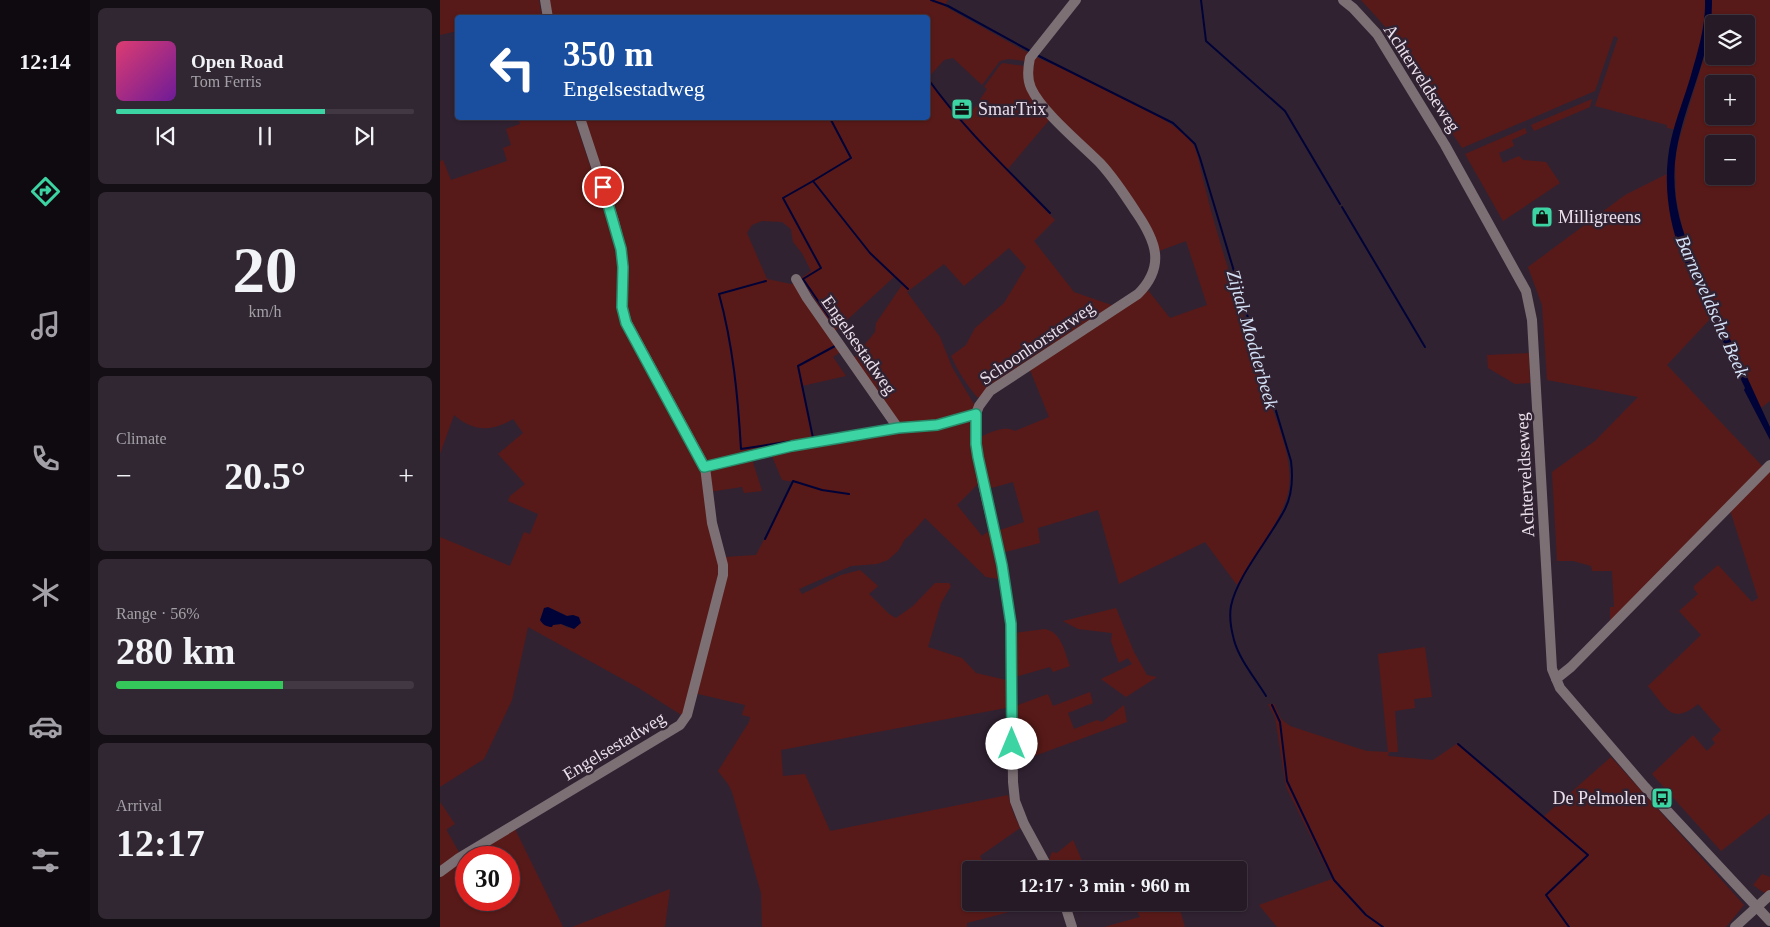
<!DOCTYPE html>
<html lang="en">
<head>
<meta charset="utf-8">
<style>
	body { margin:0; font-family:"Times New Roman",serif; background:#312732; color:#f1f3f6; height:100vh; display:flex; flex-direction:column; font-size:19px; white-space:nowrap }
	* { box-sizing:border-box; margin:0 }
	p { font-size:16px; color:#a3a1a7 }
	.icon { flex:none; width:28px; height:28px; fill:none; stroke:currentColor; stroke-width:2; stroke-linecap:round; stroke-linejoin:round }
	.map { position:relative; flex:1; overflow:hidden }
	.panel { display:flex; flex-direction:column; gap:8px; padding:8px; background:#140e15; width:350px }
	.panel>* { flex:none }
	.hud { position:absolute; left:15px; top:15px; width:475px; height:105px; border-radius:5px; box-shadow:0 1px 4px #0004,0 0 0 1px #423843; background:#1a4fa0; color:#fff; overflow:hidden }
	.buttons { position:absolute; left:1265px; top:15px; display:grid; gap:10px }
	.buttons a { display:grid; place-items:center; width:50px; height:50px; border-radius:5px; background:#251a26; box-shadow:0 1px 4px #0004,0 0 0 1px #423843; font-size:25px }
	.speed { position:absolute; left:15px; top:846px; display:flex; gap:10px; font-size:25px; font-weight:700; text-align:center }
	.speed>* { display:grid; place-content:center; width:65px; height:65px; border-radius:50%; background:#251a26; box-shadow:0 1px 4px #0004,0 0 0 1px #423843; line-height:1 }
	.speed .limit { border:8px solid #d22; background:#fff; color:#111 }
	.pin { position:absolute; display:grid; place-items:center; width:42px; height:42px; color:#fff; margin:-21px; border:2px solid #fff; border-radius:50%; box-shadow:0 1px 5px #0007 }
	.me { position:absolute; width:55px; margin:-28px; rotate:0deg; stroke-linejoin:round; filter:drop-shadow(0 0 4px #0008) }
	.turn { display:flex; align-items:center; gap:18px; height:105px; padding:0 25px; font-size:22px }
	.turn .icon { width:65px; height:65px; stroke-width:2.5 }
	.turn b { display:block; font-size:35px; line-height:42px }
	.big { font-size:38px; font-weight:700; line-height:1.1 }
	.panel .card { flex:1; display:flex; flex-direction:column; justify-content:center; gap:8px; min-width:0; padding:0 18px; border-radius:8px; background:#312732 }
	.panel .dial { align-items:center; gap:0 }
	.dial b { font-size:65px; line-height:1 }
	.song { display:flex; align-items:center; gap:15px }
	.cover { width:60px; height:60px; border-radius:8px; background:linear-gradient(135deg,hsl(340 70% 55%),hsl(280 70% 35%)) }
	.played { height:5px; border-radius:2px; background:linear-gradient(90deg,#3cd4a3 70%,#423843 70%) }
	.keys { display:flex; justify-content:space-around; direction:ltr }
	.heat { display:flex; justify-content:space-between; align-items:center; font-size:28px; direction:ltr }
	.charge { height:8px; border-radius:4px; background:linear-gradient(90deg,#34c759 56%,#423843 0) }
	.trip { position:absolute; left:522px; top:861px; width:285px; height:50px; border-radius:5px; background:#251a26; box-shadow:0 1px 4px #0004,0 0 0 1px #423843; font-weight:700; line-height:50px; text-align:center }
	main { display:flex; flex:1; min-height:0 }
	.menu { display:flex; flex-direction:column; width:90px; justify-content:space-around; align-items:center; background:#0f0a0f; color:#a3a1a7 }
	.menu .icon { width:35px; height:35px }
	.menu .active { color:#3cd4a3 }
	.menu b { font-size:22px; color:#f1f3f6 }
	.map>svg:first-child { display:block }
	.green { fill:#581a18; fill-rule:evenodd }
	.water { fill:#000337 }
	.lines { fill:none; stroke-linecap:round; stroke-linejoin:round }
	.stream { stroke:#000337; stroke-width:2 }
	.minor { stroke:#7d7075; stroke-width:10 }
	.route-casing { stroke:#278a6a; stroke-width:12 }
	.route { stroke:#3cd4a3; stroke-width:9 }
	.labels { text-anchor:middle; stroke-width:5; stroke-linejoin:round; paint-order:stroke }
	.street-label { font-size:18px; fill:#eae0eb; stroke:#312232 }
	.poi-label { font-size:18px; fill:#eae0eb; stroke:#312232; text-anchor:start }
	.water-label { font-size:19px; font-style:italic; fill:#d4e1f6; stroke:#312232 }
</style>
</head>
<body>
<main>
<nav class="menu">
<b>12:14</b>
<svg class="icon active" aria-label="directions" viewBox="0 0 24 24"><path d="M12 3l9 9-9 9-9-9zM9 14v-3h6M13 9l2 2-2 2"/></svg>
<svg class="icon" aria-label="music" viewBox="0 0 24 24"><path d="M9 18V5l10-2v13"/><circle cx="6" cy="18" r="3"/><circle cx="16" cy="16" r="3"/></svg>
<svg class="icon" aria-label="phone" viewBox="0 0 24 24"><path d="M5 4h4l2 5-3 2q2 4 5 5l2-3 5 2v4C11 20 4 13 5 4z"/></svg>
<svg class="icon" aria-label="climate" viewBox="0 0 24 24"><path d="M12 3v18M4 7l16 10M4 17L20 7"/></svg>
<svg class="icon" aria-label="car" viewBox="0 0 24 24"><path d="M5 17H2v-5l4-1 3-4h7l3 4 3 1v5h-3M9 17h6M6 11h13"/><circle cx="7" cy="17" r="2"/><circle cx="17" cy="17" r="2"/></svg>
<svg class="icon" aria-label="filters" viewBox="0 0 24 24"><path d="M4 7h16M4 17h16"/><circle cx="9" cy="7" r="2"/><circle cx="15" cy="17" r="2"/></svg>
</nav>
<section class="panel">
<div class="card">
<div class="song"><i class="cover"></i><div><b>Open Road</b><p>Tom Ferris</p></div></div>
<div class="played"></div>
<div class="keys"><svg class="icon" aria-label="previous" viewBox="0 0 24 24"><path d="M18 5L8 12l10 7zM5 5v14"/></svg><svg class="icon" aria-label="pause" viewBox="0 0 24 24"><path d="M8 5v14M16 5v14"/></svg><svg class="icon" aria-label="next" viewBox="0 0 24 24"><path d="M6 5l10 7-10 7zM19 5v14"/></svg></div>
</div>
<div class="card dial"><b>20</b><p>km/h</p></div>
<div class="card"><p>Climate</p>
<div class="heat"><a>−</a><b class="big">20.5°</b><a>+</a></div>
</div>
<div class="card"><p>Range · 56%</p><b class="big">280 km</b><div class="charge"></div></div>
<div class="card"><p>Arrival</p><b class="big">12:17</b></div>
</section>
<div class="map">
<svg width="1330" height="927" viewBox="0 0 1330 927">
	<rect width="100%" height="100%" fill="#312232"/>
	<g class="green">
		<polygon points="0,0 99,0 102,17 18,18 17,31 0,35"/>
		<polygon points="104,0 508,0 504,6 590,54 586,61 568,59 560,61 542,85 513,58 504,60 488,78 488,18 108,18"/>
		<path d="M921,0H1265C1267,40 1246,91 1234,129L1227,128V125L1155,106L1178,38L1174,36L1155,91L1022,148C1000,116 983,80 960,47C949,30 935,15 921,0Z"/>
		<path d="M1272,0H1330V401L1321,408L1244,238L1236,197L1235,163L1238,144L1266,51L1270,28ZM1274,24H1306V56H1274ZM1274,84H1306V116H1274ZM1274,144H1306V176H1274Z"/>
		<path d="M594,56C628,72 734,115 753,144C755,148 757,154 758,158C775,236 803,313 826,389C835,420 853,455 849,488C845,516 812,560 797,585L765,542L679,584L658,510L598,528L600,543L561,553L557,531L584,522L573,482L548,489L538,438C550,433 563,425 575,431L609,417L590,370L707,289L730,318L767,305L746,241L719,251L704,222L610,111L592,84Z"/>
		<path d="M563,63L584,66L611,118L567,170L615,220L594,241L634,292L677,307L543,398L537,397C526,384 518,371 511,356L526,345L535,328L564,303L586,267L569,248L524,286L504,264L467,292L500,337L512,367L535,406L533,412L517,417L460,426L413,359L435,332L436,323L462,285L454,277L395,331L361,278L371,271L362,253L353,242L351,229L342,222L322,221L312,225L307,233L327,279L351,284L356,282L402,351L393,357L406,376L362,386L374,438L264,463L183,314L184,247L142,118H488V80L522,122L531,113L547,89L544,87L560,65Z"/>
		<polygon points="1152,99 1150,107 1094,131 1091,125"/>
		<path d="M78,118H134L176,243L178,260L177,310L187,331L260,465L266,509L281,564L243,716L197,687L88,627L72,700L44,759L0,787V537L70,566L84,532L90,534L98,514L68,501L70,496L85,484L58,454L83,433L73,419C52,432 34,432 14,415L0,454V161L3,160L11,180L67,161L63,148L71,145L66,129L80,124ZM108,607L127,616L133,615L138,617L141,623L128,628L121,624L113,625Z"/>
		<polygon points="1085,128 1087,133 1072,140 1074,146 1059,153 1063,163 1079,156 1083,160 1106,162 1120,183 1063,221 1025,154"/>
		<polygon points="1227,174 1230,214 1239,249 1271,318 1227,365 1325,469 1170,622 1170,607 1174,607 1172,571 1152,571 1151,566 1133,561 1117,561 1112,472 1155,441 1198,397 1107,380 1102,305 1088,267 1185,195"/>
		<polygon points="1089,353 1090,383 1075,384 1048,368 1047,355"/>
		<polygon points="531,418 531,446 538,484 517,505 542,536 549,531 559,579 546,577 485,518 471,534 465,539 458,551 448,560 437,564 411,566 359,589 362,594 401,575 420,570 438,586 429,594 449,614 456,618 473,606 495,583 509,583 511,586 501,603 488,647 522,658 536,673 566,680 566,708 341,750 343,776 365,774 390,831 568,795 573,812 580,828 540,856 547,870 531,870 531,902 564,903 569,912 527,923 527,927 322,927 321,893 292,792 288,784 278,771 309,722 310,717 302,715 305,705 254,693 285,557 316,555 354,482 342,480 331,454"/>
		<polygon points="312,459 322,491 304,493 302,487 269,492 270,468"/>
		<path d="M1330,470V813L1281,851L1212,774L1253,735L1267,751L1275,743L1272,739L1281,730L1258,704C1231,726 1226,707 1208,686L1261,635L1239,611L1258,594L1254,589V586L1278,565L1312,602L1318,598L1290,510Z"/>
		<polygon points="676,608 694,652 707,675 717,677 686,697 661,679 692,664 688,658 679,663 671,641 672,633 638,629 623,621"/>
		<path d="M605,629C622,633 624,651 630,666L613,672L610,667L575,677L574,633Z"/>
		<polygon points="985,647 992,697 974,699 975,708 955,711 958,752 949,752 948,756 993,760 1018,743 1103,817 1171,757 1304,905 1286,927 837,927 819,905 892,879 846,787 835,717 828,704 834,704 841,719 850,726 914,747 927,751 948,752 938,654"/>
		<polygon points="650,692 653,703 628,713 634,729 657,720 662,722 684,705 687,722 575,763 575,706 608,694 613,706"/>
		<polygon points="0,802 15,824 7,829 7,831 20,854 0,868"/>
		<path d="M74,827L123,927H0V875ZM26,858H69V900H26Z"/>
		<polygon points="633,840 646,870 614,870 609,860 612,852 617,853"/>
		<polygon points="1322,874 1330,877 1330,891 1328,894 1323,892 1313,885"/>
		<polygon points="230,889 225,927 132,927"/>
		<polygon points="693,903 738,903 745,927 664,927 700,917"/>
	</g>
	<g class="water">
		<path d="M1265,0H1272C1273,57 1241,106 1235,162C1230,220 1255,259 1277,309C1294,349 1312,388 1330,427V440L1304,390L1305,388L1244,260C1228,224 1222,179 1231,140C1236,118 1245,96 1251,75C1258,51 1266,25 1265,0Z"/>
		<path d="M108,607L127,616L133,615L139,617L141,623L134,629L121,624L113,625L112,627C107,627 103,625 100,620L104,608Z"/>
	</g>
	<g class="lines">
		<g class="stream">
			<polyline points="491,0 508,6 590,51"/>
			<polyline points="761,0 766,41 845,111 900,204"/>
			<path d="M597,55L733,123L755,144L760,158L851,461C853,477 852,495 845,509C830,538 797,576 791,606C789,617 791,629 794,640C799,659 815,678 826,696"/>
			<path d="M488,79C523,128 568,170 610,213"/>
			<polyline points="390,118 411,158 373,181 430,253 468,289"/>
			<polyline points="373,181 343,198 381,268 363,279 389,317"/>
			<polyline points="902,207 985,347"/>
			<path d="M326,281L279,294C293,345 298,397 301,449L352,441"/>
			<polyline points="373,438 358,366 395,346"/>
			<polyline points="325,539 353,481 382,490 409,494"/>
			<polyline points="832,705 840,722 847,781 894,880 926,915 943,927"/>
			<polyline points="1018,744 1148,855 1106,895 1129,927"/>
		</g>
		<g class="minor">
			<polyline points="105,0 108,18"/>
			<polyline points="903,0 913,8 937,34 1005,145 1086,291 1092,320 1112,669 1120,688 1205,787 1330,921"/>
			<polyline points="356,279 367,298 458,428"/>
			<polyline points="265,467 352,446 458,428 497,425 536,414"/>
			<polyline points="1116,679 1131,667 1330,465"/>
			<path d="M609,870L584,824L575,801L573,782L571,624L562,565L543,484L536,444V414L539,406L550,391L698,294C726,266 716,241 696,212C685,195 674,178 660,163C640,143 602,112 591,88C587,79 588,67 590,58L636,0"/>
			<polyline points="0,872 19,858 240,725 247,715 283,575 283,565 272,523 265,467 187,323 182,307 183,267 181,249 174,221 140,118"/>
			<polyline points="624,902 632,927"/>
			<polyline points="1295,927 1330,895"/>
		</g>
	</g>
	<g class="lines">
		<g class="route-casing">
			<polyline id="route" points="163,187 181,249 183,267 182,307 186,323 264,467 352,446 458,428 497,425 536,414 536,444 538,457 562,565 571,624 572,744"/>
		</g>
		<use href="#route" class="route"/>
	</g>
	<defs>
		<g id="office-square" transform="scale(1.125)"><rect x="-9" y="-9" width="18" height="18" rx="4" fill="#3cd4a3" stroke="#312232"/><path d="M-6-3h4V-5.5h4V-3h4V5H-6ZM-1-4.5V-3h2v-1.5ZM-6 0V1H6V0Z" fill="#111"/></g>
		<g id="shop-square" transform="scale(1.125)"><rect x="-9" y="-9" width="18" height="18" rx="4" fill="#3cd4a3" stroke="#312232"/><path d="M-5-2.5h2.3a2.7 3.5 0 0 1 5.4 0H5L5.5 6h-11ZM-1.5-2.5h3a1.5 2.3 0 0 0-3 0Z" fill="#111"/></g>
		<g id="bus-square" transform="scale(1.125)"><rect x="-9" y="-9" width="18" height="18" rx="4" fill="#3cd4a3" stroke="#312232"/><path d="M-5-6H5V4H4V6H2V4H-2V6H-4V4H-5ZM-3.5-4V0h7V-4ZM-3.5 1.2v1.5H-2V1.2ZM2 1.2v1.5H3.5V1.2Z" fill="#111"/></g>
	</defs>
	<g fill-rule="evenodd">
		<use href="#office-square" x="522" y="109"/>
		<use href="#shop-square" x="1102" y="217"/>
		<use href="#bus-square" x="1222" y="798"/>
	</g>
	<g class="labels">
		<g class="street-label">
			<text transform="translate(982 78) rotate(57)" y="6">Achterveldseweg</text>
			<text transform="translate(597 343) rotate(-34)" y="6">Schoonhorsterweg</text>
			<text transform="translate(419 345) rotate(55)" y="6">Engelsestadweg</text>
			<text transform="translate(1085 475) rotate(-93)" y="6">Achterveldseweg</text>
			<text transform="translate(174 746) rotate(-31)" y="6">Engelsestadweg</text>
		</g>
		<g class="poi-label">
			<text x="538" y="115">SmarTrix</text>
			<text x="1118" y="223">Milligreens</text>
			<text x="1206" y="804" text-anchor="end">De Pelmolen</text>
		</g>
		<g class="water-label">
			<text transform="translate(1273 306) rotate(66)" y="7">Barneveldsche Beek</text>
			<text transform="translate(813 339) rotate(74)" y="7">Zijtak Modderbeek</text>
		</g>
	</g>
</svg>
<div class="buttons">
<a><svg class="icon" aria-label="layers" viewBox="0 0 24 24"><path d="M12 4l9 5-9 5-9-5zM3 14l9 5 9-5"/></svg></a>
<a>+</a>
<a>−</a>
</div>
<div class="speed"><div class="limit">30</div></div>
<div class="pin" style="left:163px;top:187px;background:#d93025"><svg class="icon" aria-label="arrive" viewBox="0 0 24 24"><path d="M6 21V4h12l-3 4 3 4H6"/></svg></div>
<svg class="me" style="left:572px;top:744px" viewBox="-20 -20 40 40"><circle r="19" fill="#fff"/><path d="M0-13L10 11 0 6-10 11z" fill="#3cd4a3"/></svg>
<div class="trip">12:17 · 3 min · 960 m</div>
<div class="hud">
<div class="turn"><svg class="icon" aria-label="left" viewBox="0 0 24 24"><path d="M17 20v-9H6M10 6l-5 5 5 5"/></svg><div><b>350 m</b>Engelsestadweg</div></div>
</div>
</div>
</main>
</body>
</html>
